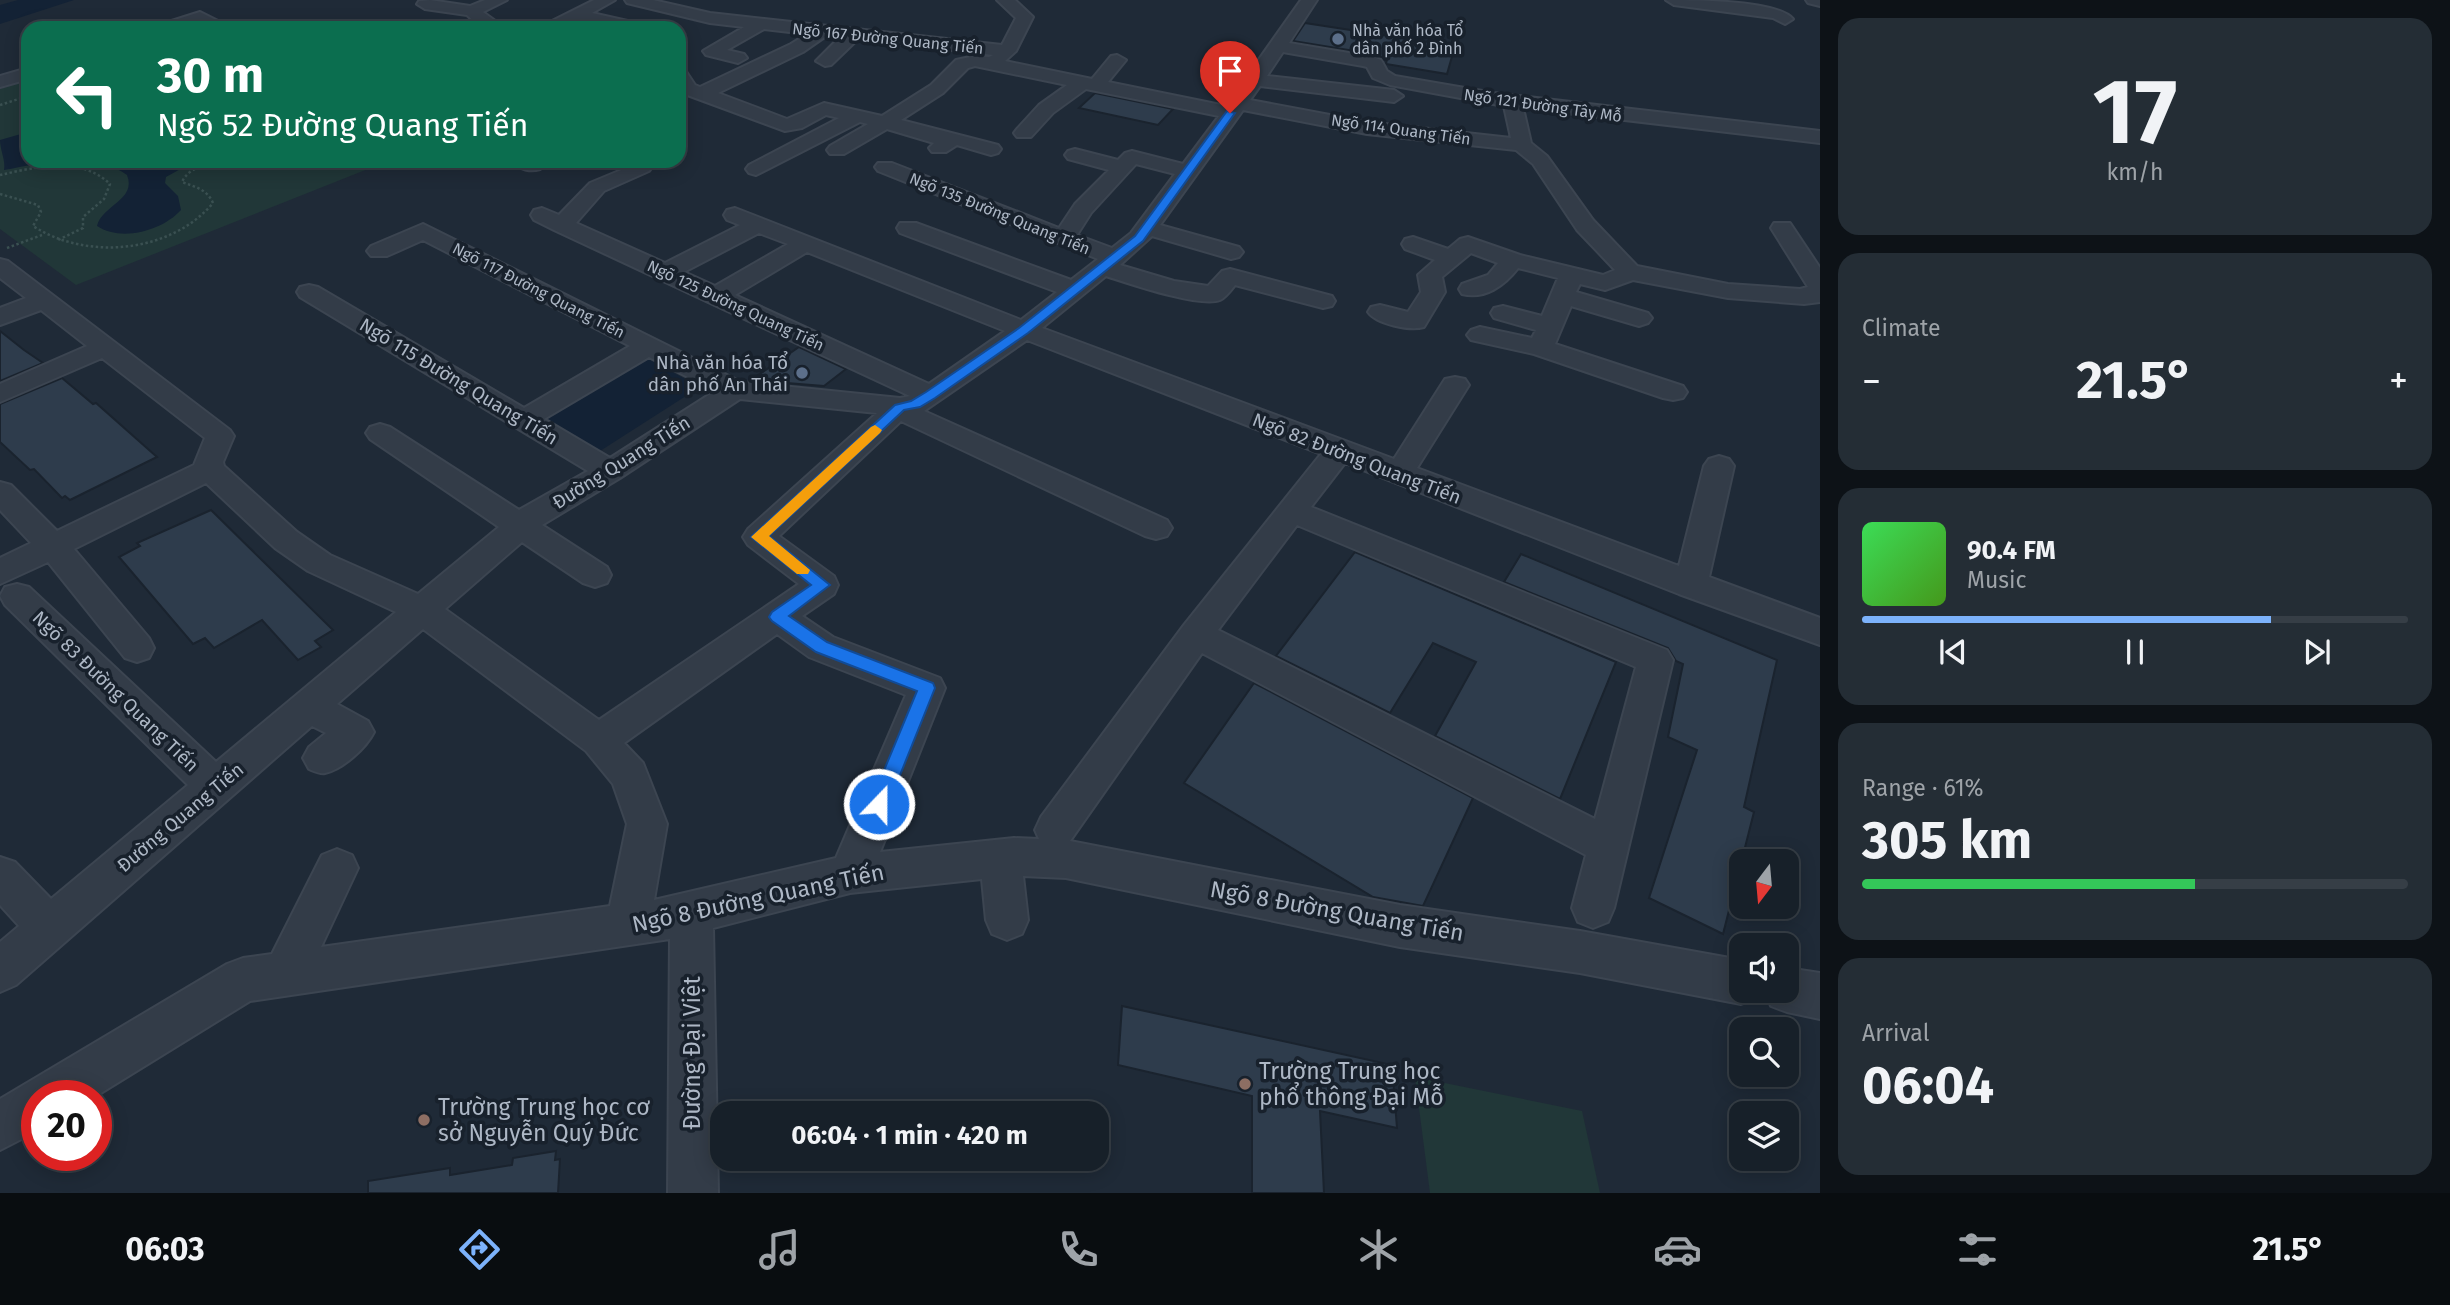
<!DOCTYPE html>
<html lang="en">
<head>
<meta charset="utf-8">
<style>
	body { margin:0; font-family:"Fira Sans",sans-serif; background:#242d35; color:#f1f3f6; height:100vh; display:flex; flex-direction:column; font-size:26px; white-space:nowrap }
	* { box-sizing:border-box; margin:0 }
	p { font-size:23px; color:#9ea3a8 }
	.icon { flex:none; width:38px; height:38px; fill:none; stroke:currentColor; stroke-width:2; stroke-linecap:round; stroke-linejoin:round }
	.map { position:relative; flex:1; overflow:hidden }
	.sheet { display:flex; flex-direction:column; gap:18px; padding:18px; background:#0d1217; width:630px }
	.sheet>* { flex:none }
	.guide { position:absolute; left:21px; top:21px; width:665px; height:147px; border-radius:21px; box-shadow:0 4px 18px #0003,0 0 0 2px #363e46; background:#0b6e4f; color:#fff; overflow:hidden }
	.needle { width:46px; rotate:196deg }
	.buttons { position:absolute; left:1729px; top:849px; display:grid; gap:14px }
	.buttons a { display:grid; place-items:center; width:70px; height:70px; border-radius:14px; background:#172029; box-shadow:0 4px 18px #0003,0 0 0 2px #363e46; font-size:35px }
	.speed { position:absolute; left:21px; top:1080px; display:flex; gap:14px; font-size:35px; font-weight:700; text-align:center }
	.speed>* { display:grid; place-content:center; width:91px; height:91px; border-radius:50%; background:#172029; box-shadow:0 4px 18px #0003,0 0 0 2px #363e46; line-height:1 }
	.speed .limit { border:10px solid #d22; background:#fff; color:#111 }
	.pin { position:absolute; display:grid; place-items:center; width:60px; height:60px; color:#fff; margin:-72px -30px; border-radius:50% 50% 50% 0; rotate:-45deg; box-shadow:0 0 7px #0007 }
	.pin .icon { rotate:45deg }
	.me { position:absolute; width:77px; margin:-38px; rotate:22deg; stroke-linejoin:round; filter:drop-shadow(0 0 5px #0008) }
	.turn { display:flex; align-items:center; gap:24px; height:147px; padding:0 21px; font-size:32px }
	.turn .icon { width:91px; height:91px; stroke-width:2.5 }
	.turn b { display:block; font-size:49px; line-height:60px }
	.big { font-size:52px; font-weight:700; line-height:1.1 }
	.sheet .card { flex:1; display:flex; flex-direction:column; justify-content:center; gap:10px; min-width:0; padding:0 24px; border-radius:21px; background:#242d35 }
	.sheet .dial { align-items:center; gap:0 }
	.dial b { font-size:91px; line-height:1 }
	.song { display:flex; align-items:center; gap:21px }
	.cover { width:84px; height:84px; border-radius:10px; background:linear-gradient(135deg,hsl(130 70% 55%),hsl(100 70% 35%)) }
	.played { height:7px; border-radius:4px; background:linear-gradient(90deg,#7cb2fb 75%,#363e46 75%) }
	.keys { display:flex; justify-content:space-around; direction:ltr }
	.heat { display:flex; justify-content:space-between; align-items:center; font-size:38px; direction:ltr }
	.charge { height:10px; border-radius:5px; background:linear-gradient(90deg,#34c759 61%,#363e46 0) }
	.trip { position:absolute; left:710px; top:1101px; width:399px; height:70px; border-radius:21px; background:#172029; box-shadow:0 4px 18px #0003,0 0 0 2px #363e46; font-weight:700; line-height:70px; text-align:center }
	.tab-bar { display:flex; height:112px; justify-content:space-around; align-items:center; background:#090d10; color:#9ea3a8 }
	.tab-bar .icon { width:49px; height:49px }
	.tab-bar .active { color:#7cb2fb }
	.tab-bar b { font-size:32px; color:#f1f3f6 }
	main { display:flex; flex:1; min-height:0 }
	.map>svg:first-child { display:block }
	.green { fill:#213738 }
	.water { fill:#132235 }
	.building { fill:#2e3c4c; stroke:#1a232e; stroke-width:2 }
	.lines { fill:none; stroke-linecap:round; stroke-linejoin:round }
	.minor-casing { stroke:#3c4551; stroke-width:4 }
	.path { stroke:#3a5051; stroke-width:2.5; stroke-dasharray:2.5 2.5; stroke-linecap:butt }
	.minor { fill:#333c48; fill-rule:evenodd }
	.route { fill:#1a73e8; stroke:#114b97; stroke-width:2 }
	.slow { fill:#f59e0b }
	.service-dot { fill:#5c6f8a; stroke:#18212c; stroke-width:2.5 }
	.education-dot { fill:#8d6e63; stroke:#18212c; stroke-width:2.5 }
	.labels { text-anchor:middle; stroke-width:7; stroke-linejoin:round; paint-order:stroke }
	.far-poi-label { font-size:16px; fill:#adb7c5; stroke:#18212c; text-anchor:start }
	.far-street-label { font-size:16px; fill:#adb7c5; stroke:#18212c }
	.poi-label { font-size:19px; fill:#adb7c5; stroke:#18212c; text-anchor:end }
	.street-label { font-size:19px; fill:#adb7c5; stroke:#18212c }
	.near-street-label { font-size:23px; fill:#adb7c5; stroke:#18212c }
	.near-poi-label { font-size:23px; fill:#adb7c5; stroke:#18212c; text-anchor:start }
</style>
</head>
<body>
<main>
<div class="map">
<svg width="1820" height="1193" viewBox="0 0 1820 1193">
	<rect width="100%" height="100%" fill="#1f2a37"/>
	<g class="green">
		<polygon points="28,80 28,161 388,161 76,285 0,229 0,89"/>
		<polygon points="1415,1077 1582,1111 1600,1193 1430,1193"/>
	</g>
	<g class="water">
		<polygon points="18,0 74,0 0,24 0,5"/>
		<path d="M28,132V161H195L166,177L165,183L178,196L181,210C162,231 121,242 97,226C102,205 137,200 127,175C97,152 39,163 4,170C6,161 0,150 0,140Z"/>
		<polygon points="639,354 700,387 597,453 537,416"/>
	</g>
	<g class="building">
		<polygon points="1305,23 1396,37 1455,46 1447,74 1386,64 1387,59 1373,54 1293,41"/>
		<polygon points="1095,93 1173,109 1158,125 1079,108"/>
		<polygon points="0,331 24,350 43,363 0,381"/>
		<polygon points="799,347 846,369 824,386 751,380"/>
		<polygon points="62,378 93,404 96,403 157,457 70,500 65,496 62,498 34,469 30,470 0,442 0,404"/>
		<polygon points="211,510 333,630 315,641 321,647 298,660 262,620 214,648 205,638 193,644 119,557 140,546 137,543"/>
		<polygon points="1355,552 1616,662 1560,799 1435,736 1476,662 1433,643 1390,713 1276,656"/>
		<polygon points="1521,554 1777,660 1744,807 1754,812 1723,934 1649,898 1697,750 1668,737 1683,664 1676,661 1668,648 1504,582"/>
		<polygon points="1254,683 1473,798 1423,906 1373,897 1184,783"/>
		<polygon points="1122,1006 1392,1065 1397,1128 1320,1111 1324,1193 1252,1193 1252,1096 1118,1065"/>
		<polygon points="556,1151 555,1160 560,1159 558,1193 368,1193 368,1181 450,1168 450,1175 512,1165 513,1158"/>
	</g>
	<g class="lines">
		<g class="minor-casing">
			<g id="minor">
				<polygon points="430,0 470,6 485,0 507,0 483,12 505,28 481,28 467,15 425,9 417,4 419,1"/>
				<polygon points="594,0 615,0 592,13 641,24 643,28 614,28 578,19 559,28 538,28"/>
				<path d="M625,0H653L710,13L1002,45L1016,18L997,0H1015L1033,17L1016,51L1005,61L1092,79L1111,56L1117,55L1126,60L1108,82L1226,106L1301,0H1317L1289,43L1373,57L1381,60L1387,71L1395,76L1494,93L1820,131V143L1523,108L1531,143L1547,156L1593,220L1637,266L1728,284L1800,289L1808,287L1771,228L1774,223H1790L1820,268V302L1804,304L1728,298L1633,280L1605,290L1580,284L1576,292L1648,313L1652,318L1648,323L1639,326L1571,306L1555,344L1683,386L1687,392L1683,398L1673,400L1663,398L1534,354L1471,340L1467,335L1471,330L1480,327L1532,338L1536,330L1494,318L1491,313L1494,308L1503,306L1542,316L1558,278L1518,268C1505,285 1485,300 1462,294L1459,289L1462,284L1488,275L1498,263L1471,253L1442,277L1445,292L1424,327C1410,331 1376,324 1368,312L1371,307L1380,305L1408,312L1421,292L1418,275L1435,260L1405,249L1402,244L1405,239L1413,237L1448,249L1460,239L1468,237L1520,255L1603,275L1615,270L1577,230L1533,164L1516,150L1367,134L1243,110L1160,225L1239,247L1243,252L1239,257L1231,259L1152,236L1120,265L1174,281L1208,286L1222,271L1230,269L1332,296L1335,301L1332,306L1323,308L1235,285C1231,290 1226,297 1220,300C1200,308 1128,283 1106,276L1042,328L1394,459L1445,379L1455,377L1465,379L1469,385L1417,468L1679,566L1704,466L1709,459L1719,456L1729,459L1734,466L1709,577L1820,618V645L1679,594L1345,463L1311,507L1667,650L1673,660L1614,908L1608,922L1593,928L1578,922L1572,908L1586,855L1202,653L1070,841L1400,905L1580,931L1741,960V990H1760L1757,998L1741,1004L1580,973L1400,947L1066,878L1023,876L1028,920L1022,934L1007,940L992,934L986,920L982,879L850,893L713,928L718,1193H668L670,939L250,1001L96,1096H37V1131L0,1150V1099L227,964L243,958L272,954L322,855L337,849L352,855L358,868L321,947L610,906L627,824L613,784L586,751L423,629L337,704L368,721L374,732C366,748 343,769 325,773C319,774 314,771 309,769L303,758L309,747L326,733L312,726L16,985L0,992V942L19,926L0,905V857L15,862L51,899L188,785L5,605L0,596L5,587L17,584L29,587L216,762L396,612L308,571L275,548L206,483L74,549L149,638L154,648L149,658L137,662L125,658L48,562L0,584V558L31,543L0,510V482L11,485L57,531L194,465L205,438L102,358L0,402V384L87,346L41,310L0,325V308L26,298L0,278V259L8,261L230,430L234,436L223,462L224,466L297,532L330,555L418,594L499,527L370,439L366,433L370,427L380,424L390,427L519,510L588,471L300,297L297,292L300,287L309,285L318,287L524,408L630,346L423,240L387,256H371L367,251L371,246L423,224L741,382L900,398L910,396L554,230L534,220L531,215L534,210L542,208L559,215L590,183L643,161L649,163L652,167L649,171L604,191L576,223L665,263L740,225L727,220L724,215L727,210L735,208L1021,320L1057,292L900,233L897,228L900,223H916L1071,280L1098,259L878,171L875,167L878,163H892L1059,228L1075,204L1109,170L1068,159L1065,155L1068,151L1075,149L1118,160L1125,153L1132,151L1183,164L1219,116L1086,89L1053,113L1031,137H1017L1014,133L1017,129L1039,105L1067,85L975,66L968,68L943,93L901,120L998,145L1001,149L998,153L991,155L957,145L946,152H932L929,148L934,143L887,129L844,154H830L827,150L830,146L868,124L860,122L756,175L749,173L746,169L749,165L839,118L826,115L802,128L785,131L682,93L679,89V69L685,70L695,85L700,87L791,44L807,34L764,29L727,50L744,54L747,58L738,63L706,55L703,51L744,27L710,23L627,3ZM826,36L840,37L816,61L825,66L831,65L858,39L993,55L989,57L975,56L956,60L931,85L882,116L824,103L787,119L718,93L803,52ZM1283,52L1363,66L1367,67L1373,78L1390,85L1504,106L1511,138L1367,122L1250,100L1260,86L1394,102L1403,96L1394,90L1267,76ZM1136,164L1175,174L1131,233L1112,248L1077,235L1091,213ZM759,233L788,244L715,286L684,272ZM807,252L1005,331L929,384L735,295ZM1027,340L1321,454L1184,625L1041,817L1035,830L1039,839L1014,838L880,852L945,688L940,678L833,637L802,616L834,594L838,585L834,576L779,536L901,421L1145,536L1156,539L1167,536L1172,528L1167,520L924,411ZM649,357L715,391L610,458L544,419ZM740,399L877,413L748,529L743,537L748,545L799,584L599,720L445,609L522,542L583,583L595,587L607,583L611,575L607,567L542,525L620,478ZM1297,525L1636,667L1595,819L1218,630ZM777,634L809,657L906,695L836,858L654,900L667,824L643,763L624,743Z"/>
				<path d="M1666,0C1692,0 1777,0 1793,19L1785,24L1773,18L1674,5Z"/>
				<polygon points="1806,0 1820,0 1820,6 1808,3"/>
				<polygon points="200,12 232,28 211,28 199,23 184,28 160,28 162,24"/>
				<polygon points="28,68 28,79 0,87 0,76"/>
				<path d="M513,161H541L543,165L540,169C531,172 519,170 513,161Z"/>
				<polygon points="1787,968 1820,973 1820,1019 1787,1012 1771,1006 1765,990 1787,990"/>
			</g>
		</g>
		<g class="path">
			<polyline points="0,105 28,96"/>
			<path d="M0,175C36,167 81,156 110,184L104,199L83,217V228L58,240"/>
			<path d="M0,194L38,205L41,212L33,226C87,261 171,253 213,203C207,189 195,187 182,182C187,170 202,165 214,161"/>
			<polyline points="7,248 42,235"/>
		</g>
		<use href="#minor" class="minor"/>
	</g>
	<polygon class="route" points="1227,111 1235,113 1143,241 1028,333 935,398 920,407 904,410 769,536 830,585 789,616 827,642 933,683 935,688 886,810 879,813 873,810 870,804 917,691 816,652 772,621 769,617 772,612 811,585 751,537 895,405 911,401 926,392 1019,328 1135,236"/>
	<polygon class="slow" points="875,425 882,430 880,433 769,536 810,570 808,574 797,574 751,537 871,427"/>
	<g class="service-dot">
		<circle cx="1338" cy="39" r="7"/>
		<circle cx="802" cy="373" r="7"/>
	</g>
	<g class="education-dot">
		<circle cx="1245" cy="1084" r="7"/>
		<circle cx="424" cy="1120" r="7"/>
	</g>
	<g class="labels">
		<g class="far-poi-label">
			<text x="1352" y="36">Nhà văn hóa Tổ<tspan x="1352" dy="18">dân phố 2 Đình</tspan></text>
		</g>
		<g class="far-street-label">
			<text transform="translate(888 38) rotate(6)" y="6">Ngõ 167 Đường Quang Tiến</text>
			<text transform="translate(1543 105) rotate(8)" y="6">Ngõ 121 Đường Tây Mỗ</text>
			<text transform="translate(1401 129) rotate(8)" y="6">Ngõ 114 Quang Tiến</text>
			<text transform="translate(1000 213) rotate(22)" y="6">Ngõ 135 Đường Quang Tiến</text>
			<text transform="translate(539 290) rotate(27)" y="6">Ngõ 117 Đường Quang Tiến</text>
			<text transform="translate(736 305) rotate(25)" y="6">Ngõ 125 Đường Quang Tiến</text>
		</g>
		<g class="poi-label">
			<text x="788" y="369">Nhà văn hóa Tổ<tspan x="788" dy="22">dân phố An Thái</tspan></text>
		</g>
		<g class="street-label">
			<text transform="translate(459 381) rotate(31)" y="7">Ngõ 115 Đường Quang Tiến</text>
			<text transform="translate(1357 458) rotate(21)" y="7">Ngõ 82 Đường Quang Tiến</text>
			<text transform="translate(621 462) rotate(-32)" y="7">Đường Quang Tiến</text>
			<text transform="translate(116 691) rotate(44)" y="7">Ngõ 83 Đường Quang Tiến</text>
			<text transform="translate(180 817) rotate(-40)" y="7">Đường Quang Tiến</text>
		</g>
		<g class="near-street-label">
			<text transform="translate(758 898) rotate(-12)" y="8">Ngõ 8 Đường Quang Tiến</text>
			<text transform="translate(1337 911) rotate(10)" y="8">Ngõ 8 Đường Quang Tiến</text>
			<text transform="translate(692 1053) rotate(-90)" y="8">Đường Đại Việt</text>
		</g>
		<g class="near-poi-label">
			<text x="1259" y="1079">Trường Trung học<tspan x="1259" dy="26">phổ thông Đại Mỗ</tspan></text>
			<text x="438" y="1115">Trường Trung học cơ<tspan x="438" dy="26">sở Nguyễn Quý Đức</tspan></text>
		</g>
	</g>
</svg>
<div class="buttons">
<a><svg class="needle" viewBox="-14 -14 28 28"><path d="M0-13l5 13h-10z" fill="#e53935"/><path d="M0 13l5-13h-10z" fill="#9ea3a8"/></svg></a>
<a><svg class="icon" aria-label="sound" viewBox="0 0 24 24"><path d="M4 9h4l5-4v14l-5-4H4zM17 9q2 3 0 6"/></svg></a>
<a><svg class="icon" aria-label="search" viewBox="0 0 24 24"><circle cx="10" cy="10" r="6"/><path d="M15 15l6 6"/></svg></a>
<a><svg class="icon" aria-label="layers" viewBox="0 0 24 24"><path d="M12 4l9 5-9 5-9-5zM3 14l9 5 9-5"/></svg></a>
</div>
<div class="speed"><div class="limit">20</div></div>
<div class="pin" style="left:1230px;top:113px;background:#d93025"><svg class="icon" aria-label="arrive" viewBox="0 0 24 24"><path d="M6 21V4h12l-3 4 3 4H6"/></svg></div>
<svg class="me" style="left:879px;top:804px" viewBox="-20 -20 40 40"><circle r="17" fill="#1a73e8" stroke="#fff" stroke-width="3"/><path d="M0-11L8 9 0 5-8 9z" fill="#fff"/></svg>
<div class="trip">06:04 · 1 min · 420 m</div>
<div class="guide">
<div class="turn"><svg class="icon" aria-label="left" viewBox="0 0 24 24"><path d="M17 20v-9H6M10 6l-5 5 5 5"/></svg><div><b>30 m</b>Ngõ 52 Đường Quang Tiến</div></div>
</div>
</div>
<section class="sheet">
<div class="card dial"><b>17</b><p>km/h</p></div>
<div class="card"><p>Climate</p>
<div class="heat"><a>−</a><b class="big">21.5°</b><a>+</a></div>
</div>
<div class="card">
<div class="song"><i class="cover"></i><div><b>90.4 FM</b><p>Music</p></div></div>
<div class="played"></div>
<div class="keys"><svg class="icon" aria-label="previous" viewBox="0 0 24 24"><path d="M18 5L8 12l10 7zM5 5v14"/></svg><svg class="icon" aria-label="pause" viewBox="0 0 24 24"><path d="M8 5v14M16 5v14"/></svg><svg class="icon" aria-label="next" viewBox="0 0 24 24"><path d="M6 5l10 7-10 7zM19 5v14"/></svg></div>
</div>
<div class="card"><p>Range · 61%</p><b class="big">305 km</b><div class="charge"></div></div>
<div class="card"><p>Arrival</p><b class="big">06:04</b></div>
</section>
</main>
<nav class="tab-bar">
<b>06:03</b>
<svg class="icon active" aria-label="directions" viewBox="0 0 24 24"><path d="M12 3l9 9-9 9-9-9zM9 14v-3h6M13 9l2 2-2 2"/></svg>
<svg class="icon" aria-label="music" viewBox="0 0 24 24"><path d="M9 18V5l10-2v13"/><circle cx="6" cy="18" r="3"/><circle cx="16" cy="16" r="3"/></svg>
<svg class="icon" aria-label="phone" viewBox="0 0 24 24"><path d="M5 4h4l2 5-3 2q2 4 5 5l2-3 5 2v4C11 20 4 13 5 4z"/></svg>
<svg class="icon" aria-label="climate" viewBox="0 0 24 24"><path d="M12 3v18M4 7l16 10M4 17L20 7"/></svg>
<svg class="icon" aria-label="car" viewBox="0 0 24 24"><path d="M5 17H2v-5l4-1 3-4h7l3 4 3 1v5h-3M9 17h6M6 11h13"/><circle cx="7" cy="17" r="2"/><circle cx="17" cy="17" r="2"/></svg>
<svg class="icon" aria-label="filters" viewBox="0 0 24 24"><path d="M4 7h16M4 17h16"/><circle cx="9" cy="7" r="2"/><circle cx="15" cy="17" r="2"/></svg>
<b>21.5°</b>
</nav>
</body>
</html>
